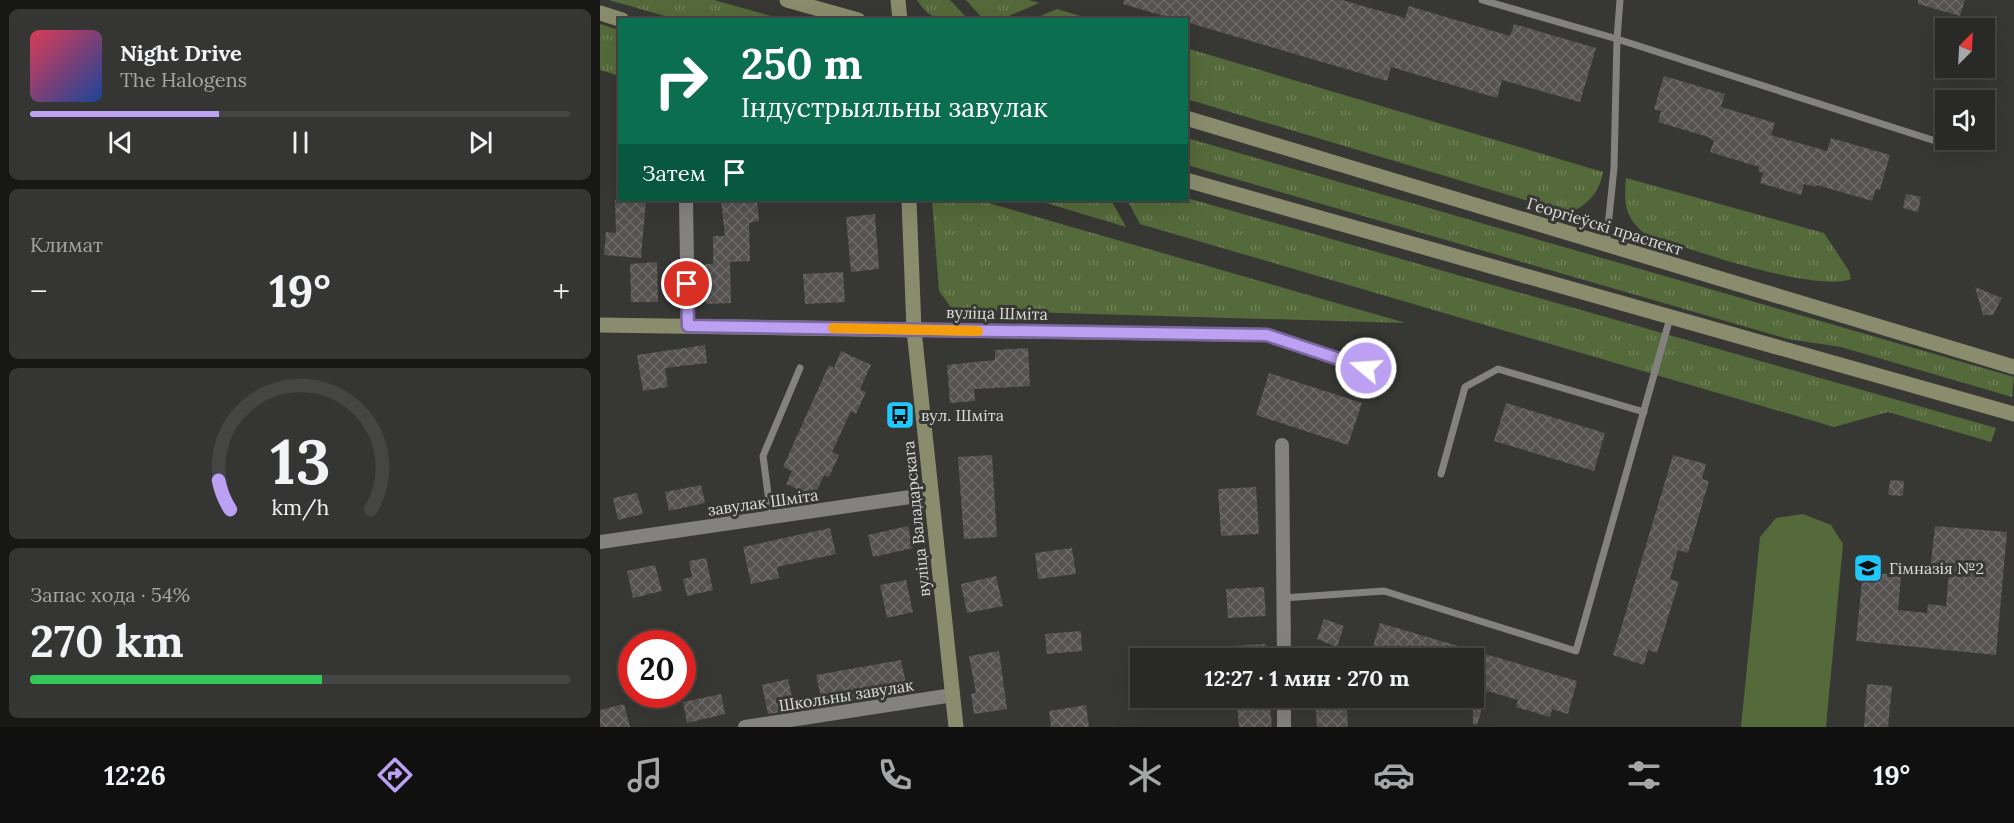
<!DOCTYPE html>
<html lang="ru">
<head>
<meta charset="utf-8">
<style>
	body { margin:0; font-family:Lora,serif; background:#353533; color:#f1f3f6; height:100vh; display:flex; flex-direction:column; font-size:22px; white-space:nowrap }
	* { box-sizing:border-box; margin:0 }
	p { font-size:20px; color:#a5a6a7 }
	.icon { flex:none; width:33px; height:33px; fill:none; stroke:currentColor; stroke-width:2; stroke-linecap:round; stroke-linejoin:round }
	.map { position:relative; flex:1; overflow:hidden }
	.details { display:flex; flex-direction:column; gap:9px; padding:9px; background:#171715; width:600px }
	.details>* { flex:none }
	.guide { position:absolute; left:18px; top:18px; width:570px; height:183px; border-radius:0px; box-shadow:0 6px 24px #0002,0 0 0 2px #454544; background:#0b6e4f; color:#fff; overflow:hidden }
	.needle { width:39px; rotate:24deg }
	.controls { position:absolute; left:1335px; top:18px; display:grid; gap:12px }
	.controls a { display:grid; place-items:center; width:60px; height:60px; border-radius:0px; background:#292927; box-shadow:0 6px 24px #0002,0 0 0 2px #454544; font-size:30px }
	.speed { position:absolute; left:18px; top:630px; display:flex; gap:12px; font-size:30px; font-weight:700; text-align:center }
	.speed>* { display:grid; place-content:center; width:78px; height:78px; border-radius:50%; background:#292927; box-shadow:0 6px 24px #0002,0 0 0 2px #454544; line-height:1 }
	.speed .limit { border:9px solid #d22; background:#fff; color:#111 }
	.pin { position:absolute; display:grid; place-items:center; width:51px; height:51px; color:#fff; margin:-26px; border:3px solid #fff; border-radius:50%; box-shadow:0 2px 6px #0007 }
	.me { position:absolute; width:66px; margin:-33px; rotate:288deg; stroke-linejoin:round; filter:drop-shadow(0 0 4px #0008) }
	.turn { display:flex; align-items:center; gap:21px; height:126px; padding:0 24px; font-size:27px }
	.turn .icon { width:78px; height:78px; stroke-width:2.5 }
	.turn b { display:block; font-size:42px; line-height:51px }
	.then { display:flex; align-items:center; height:57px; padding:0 24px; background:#0003; gap:12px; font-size:22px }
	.big { font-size:45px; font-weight:700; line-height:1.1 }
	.details .card { flex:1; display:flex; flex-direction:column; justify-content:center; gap:9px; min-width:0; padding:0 21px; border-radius:9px; background:#353533 }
	.details .dial { align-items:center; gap:0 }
	.dial svg { height:156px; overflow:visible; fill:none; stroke:#454544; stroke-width:7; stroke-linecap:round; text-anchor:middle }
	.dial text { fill:#f1f3f6; stroke:none }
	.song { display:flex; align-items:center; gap:18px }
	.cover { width:72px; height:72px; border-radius:9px; background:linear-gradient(135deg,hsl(350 70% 55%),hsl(220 70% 35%)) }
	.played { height:6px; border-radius:3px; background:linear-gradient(90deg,#bca0f2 35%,#454544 35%) }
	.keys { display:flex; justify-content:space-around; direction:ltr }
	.heat { display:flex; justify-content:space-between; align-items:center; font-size:33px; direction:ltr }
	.charge { height:9px; border-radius:4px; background:linear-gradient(90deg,#34c759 54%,#454544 0) }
	.trip { position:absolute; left:530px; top:648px; width:354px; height:60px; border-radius:0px; background:#292927; box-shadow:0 6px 24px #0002,0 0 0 2px #454544; font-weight:700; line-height:60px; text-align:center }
	.tab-bar { display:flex; height:96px; justify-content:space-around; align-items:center; background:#101010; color:#a5a6a7 }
	.tab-bar .icon { width:42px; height:42px }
	.tab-bar .active { color:#bca0f2 }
	.tab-bar b { font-size:27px; color:#f1f3f6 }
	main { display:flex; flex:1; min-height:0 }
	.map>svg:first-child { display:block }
	.grass { fill:url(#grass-tufts) }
	.pitch { fill:#556a3a }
	.building { fill:url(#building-cross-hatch) }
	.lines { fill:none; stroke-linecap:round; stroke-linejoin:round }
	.lane { stroke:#83827f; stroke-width:7 }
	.street { stroke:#83827f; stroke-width:14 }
	.secondary { stroke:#898d6d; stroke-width:15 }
	.route-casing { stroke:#7a689d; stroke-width:15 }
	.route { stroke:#bca0f2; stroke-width:10 }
	.slow { stroke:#f59e0b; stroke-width:10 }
	.labels { text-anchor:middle; stroke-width:6; stroke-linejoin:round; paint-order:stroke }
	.street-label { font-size:16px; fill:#dddddb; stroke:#373734 }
	.poi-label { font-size:16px; fill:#dddddb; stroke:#373734; text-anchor:start }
</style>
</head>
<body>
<main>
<section class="details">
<div class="card">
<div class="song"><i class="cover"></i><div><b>Night Drive</b><p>The Halogens</p></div></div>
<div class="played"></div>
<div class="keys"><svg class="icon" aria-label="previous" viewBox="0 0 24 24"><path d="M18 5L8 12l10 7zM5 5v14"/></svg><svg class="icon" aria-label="pause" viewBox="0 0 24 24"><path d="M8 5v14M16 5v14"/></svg><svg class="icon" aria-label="next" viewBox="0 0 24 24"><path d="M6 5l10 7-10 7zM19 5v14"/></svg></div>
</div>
<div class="card"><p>Климат</p>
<div class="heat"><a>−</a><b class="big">19°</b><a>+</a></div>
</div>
<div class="card dial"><svg viewBox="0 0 100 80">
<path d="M14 69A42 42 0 1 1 86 69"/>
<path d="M14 69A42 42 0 0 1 8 54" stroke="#bca0f2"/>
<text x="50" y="56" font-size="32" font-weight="700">13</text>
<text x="50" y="72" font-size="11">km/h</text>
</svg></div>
<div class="card"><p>Запас хода · 54%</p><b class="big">270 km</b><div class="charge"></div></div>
</section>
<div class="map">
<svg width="1414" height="727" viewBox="0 0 1414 727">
	<defs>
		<pattern id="grass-tufts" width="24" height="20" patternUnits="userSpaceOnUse" patternTransform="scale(1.5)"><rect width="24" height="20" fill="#556a3a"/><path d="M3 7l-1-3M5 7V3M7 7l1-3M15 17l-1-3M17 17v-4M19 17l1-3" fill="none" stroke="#6d7f56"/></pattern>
		<pattern id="building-cross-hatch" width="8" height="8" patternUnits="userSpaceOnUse" patternTransform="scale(1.5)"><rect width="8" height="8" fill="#555251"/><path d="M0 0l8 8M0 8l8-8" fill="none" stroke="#6d6a69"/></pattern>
	</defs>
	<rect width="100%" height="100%" fill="#373734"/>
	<g class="grass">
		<polygon points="9,0 114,0 182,19 75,19"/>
		<path d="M317,0H350L368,19C343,20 332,23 317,0Z"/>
		<polygon points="366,0 429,0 439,3 402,19 384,20"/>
		<polygon points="457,9 491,19 433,19"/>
		<polygon points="0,24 19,30 19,76 0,70"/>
		<path d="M586,48L1003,172C999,193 989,204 969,213L590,100L587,99Z"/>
		<polygon points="587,138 1414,377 1412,397 1241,347 1188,339 587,165"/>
		<path d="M1026,178L1224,233L1249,271L1251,279C1215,293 1084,248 1044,233C1024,216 1024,203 1026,178Z"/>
		<polygon points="587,198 1396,428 1391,442 1288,412 1234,427 540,224 527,200"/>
		<polygon points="332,200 378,200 806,323 353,310 339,291"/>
		<polygon points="436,200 511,200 526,227"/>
	</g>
	<polygon class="pitch" points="1203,514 1231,525 1243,544 1226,727 1141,727 1160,537 1176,518"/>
	<g class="building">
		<polygon points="524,0 742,0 805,18 809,6 910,36 914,24 996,48 980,102 902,80 897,98 791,67 787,81 586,22 586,20 577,20 523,4"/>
		<polygon points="1318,0 1365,0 1360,16 1318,4"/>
		<polygon points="1064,76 1125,94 1121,107 1175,123 1171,135 1227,151 1231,138 1290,155 1280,190 1276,189 1272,201 1217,185 1216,187 1204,184 1201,195 1160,183 1163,173 1158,171 1159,167 1110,152 1114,141 1108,137 1058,122 1061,111 1054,109"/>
		<polygon points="1306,194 1321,197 1318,212 1303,208"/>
		<polygon points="15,200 46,200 41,258 4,255 6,232 16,233"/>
		<polygon points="121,200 157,200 159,221 149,223 150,261 130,262 131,303 106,304 105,264 113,264 113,236 125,236"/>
		<polygon points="275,214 279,269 251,272 246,217"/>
		<polygon points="57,262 58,302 31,302 30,264"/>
		<polygon points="243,272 245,302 205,304 203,274"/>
		<polygon points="1375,287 1402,298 1393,315 1383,315"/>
		<polygon points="105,345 107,363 65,368 68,387 43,391 37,355"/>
		<polygon points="428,348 430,386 374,389 375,401 350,403 347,365 395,360 395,350"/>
		<polygon points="241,351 271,365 260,389 266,392 256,414 251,411 232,452 239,455 229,477 224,475 214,497 186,484 192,471 183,467 229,365 234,368"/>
		<polygon points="669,373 762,403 748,445 656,415"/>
		<polygon points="906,403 1005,433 994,471 894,441"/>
		<polygon points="392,455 397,537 364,539 358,457"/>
		<polygon points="1073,455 1106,464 1102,479 1109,481 1088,553 1078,550 1070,579 1079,582 1057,653 1048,650 1044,665 1013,655"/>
		<polygon points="1290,480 1304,481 1303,496 1288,495"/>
		<polygon points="101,485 105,503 69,511 65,492"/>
		<polygon points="656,487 659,534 621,536 618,489"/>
		<polygon points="37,493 43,514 18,520 13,498"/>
		<polygon points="308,526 313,548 273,557 268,535"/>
		<polygon points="1335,526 1407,532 1396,655 1256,641 1263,572 1301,575 1298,610 1327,613 1328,604 1346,606 1349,572 1330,571"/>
		<polygon points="230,528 236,554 177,567 179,578 151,584 143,547"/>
		<polygon points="472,548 476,574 438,579 435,553"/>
		<polygon points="106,558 113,590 87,596 83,579 92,577 89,561"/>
		<polygon points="55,565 62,591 33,598 27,571"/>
		<polygon points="396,576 403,606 367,613 361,584"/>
		<polygon points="306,580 313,612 287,618 280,585"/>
		<polygon points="664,587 666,616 628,618 626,589"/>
		<polygon points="724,619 744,626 737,647 717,639"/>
		<polygon points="780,623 977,681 968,714 952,709 950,717 916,707 918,700 887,691 877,725 873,724 873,658 790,658 771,653"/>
		<polygon points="481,631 482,651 447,654 445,634"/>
		<polygon points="666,644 667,658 615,658 615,647"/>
		<polygon points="399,651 407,709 374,714 371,694 376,693 369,656"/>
		<polygon points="301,660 308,693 223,706 216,675"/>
		<polygon points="188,679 195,710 168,714 162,685"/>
		<polygon points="1267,684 1292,686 1288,727 1264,727"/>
		<polygon points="121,694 125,714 87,723 83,702"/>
		<polygon points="715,698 746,698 748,727 717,727"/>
		<polygon points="670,703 672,727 639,727 637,706"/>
		<polygon points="24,704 30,727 0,727 0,710"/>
		<polygon points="486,705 489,727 451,727 449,711"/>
	</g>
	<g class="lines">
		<g class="lane">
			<polyline points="882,0 1017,39 1014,168 1006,246"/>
			<polyline points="1020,0 1017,39 1348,145 1350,140"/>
			<polyline points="667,335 786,374"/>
			<polyline points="841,474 865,387 898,369 1044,412"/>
			<polyline points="171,517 163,456 200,368"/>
			<polyline points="683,598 784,591 976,651 1070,318"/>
		</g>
		<g class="street">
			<polyline points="86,200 88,326"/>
			<polyline points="314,330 667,335"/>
			<polyline points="682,445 684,658"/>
			<polyline points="0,542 331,494"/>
			<polyline points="684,698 684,727"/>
			<polyline points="145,727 353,695"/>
		</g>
		<g class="secondary">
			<polyline points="187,0 258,20"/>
			<polyline points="298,0 300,20"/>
			<polyline points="0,13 22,20"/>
			<polyline points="586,118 1414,367"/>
			<polyline points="586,180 1414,414"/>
			<polyline points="309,200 314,330 356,727"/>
			<polyline points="0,325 314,330"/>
		</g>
	</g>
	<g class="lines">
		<g class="route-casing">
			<polyline id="route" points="87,284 88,326 667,335 766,368"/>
		</g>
		<use href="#route" class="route"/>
		<polyline class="slow" points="233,328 378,331"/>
	</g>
	<defs>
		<g id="bus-square" transform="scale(1.5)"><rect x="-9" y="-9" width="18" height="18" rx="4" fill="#20c9fd" stroke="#373734"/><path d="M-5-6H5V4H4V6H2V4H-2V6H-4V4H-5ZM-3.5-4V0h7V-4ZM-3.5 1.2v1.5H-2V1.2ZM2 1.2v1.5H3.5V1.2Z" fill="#111"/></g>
		<g id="school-square" transform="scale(1.5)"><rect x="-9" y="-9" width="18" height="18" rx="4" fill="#20c9fd" stroke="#373734"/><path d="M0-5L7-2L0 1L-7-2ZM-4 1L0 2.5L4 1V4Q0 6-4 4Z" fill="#111"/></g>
	</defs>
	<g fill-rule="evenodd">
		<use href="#bus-square" x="300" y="415"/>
		<use href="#school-square" x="1268" y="568"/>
	</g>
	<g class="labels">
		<g class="street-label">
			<text transform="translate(1005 226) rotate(17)" y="6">Георгіеўскі праспект</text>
			<text transform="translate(397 313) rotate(1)" y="6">вуліца Шміта</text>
			<text transform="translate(163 502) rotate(-8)" y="6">завулак Шміта</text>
			<text transform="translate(316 519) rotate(-96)" y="6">вуліца Валадарскага</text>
			<text transform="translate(246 695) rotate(-9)" y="6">Школьны завулак</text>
		</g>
		<g class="poi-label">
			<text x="321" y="421">вул. Шміта</text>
			<text x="1289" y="574">Гімназія №2</text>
		</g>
	</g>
</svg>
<div class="controls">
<a><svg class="needle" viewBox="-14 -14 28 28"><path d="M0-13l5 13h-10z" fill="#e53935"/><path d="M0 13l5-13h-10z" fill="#a5a6a7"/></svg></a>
<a><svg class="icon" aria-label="sound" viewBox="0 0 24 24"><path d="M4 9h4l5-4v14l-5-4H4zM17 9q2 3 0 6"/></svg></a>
</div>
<div class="speed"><div class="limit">20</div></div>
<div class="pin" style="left:87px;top:284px;background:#d93025"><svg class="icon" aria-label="arrive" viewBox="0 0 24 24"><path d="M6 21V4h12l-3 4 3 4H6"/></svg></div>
<svg class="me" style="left:766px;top:368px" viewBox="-20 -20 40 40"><circle r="17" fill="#bca0f2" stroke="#fff" stroke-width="3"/><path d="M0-11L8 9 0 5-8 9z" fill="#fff"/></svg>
<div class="trip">12:27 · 1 мин · 270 m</div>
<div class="guide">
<div class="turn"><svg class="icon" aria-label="right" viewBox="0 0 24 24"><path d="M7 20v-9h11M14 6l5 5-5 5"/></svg><div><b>250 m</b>Індустрыяльны завулак</div></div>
<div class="then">Затем<svg class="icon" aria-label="arrive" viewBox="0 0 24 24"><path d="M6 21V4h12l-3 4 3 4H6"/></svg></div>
</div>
</div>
</main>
<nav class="tab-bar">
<b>12:26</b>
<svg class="icon active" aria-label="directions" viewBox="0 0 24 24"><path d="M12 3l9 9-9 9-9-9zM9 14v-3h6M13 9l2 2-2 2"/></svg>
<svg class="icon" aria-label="music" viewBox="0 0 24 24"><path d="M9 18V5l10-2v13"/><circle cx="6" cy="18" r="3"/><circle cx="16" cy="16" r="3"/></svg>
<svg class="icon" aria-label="phone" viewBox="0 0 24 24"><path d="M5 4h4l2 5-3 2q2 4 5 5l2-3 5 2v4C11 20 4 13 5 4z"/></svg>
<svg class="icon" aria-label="climate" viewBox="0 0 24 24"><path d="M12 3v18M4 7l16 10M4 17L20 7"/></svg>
<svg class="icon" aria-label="car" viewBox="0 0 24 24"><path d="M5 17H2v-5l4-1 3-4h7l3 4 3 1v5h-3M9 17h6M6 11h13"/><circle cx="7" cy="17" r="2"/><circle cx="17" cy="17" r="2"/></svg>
<svg class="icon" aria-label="filters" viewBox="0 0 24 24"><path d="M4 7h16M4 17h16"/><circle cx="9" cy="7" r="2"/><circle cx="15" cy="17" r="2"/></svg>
<b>19°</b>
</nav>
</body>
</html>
